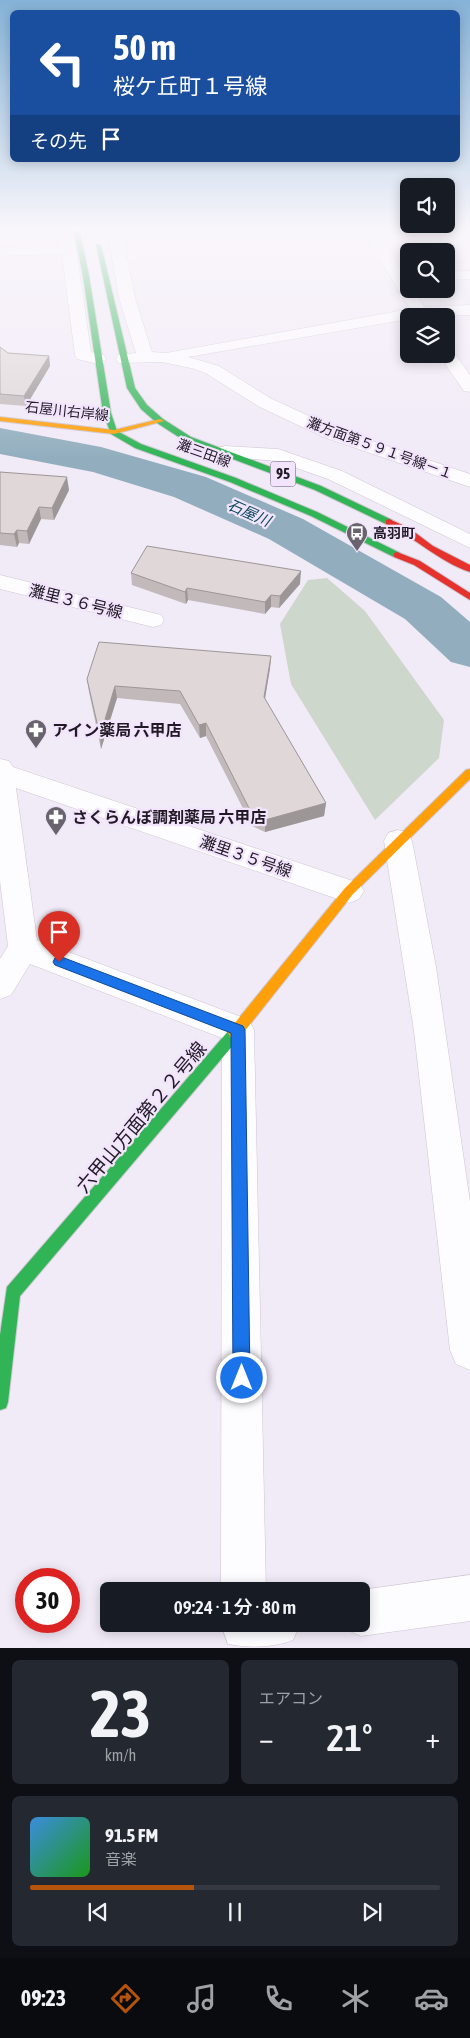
<!DOCTYPE html>
<html lang="ja">
<head>
<meta charset="utf-8">
<style>
	body { margin:0; font-family:"Asap Condensed","Noto Sans JP",sans-serif; background:#242831; color:#f1f3f6; height:100vh; display:flex; flex-direction:column; font-size:19px; white-space:nowrap }
	* { box-sizing:border-box; margin:0 }
	p { font-size:16px; color:#9ea1a6 }
	.icon { flex:none; width:28px; height:28px; fill:none; stroke:currentColor; stroke-width:2; stroke-linecap:round; stroke-linejoin:round }
	.map { position:relative; height:1648px; overflow:hidden }
	.side { display:flex; flex-direction:column; gap:12px; padding:12px; background:#0d0f14; flex:1 }
	.side>* { flex:none }
	.banner { position:absolute; left:10px; top:10px; width:450px; height:152px; border-radius:8px; box-shadow:0 2px 12px #0003; background:#1a4fa0; color:#fff; overflow:hidden }
	.tools { position:absolute; left:400px; top:178px; display:grid; gap:10px }
	.tools a { display:grid; place-items:center; width:55px; height:55px; border-radius:8px; background:#171b24; box-shadow:0 2px 12px #0003; font-size:25px }
	.speed { position:absolute; left:15px; top:1568px; display:flex; gap:10px; font-size:25px; font-weight:700; text-align:center }
	.speed>* { display:grid; place-content:center; width:65px; height:65px; border-radius:50%; background:#171b24; box-shadow:0 2px 12px #0003; line-height:1 }
	.speed .limit { border:8px solid #d22; background:#fff; color:#111 }
	.pin { position:absolute; display:grid; place-items:center; width:42px; height:42px; color:#fff; margin:-51px -21px; border-radius:50% 50% 50% 0; rotate:-45deg; box-shadow:0 0 5px #0007 }
	.pin .icon { rotate:45deg }
	.me { position:absolute; width:55px; margin:-28px; rotate:0deg; stroke-linejoin:round; filter:drop-shadow(0 0 4px #0008) }
	.turn { display:flex; align-items:center; gap:18px; height:105px; padding:0 20px; font-size:22px }
	.turn .icon { width:65px; height:65px; stroke-width:2.5 }
	.turn b { display:block; font-size:35px; line-height:42px }
	.then { display:flex; align-items:center; height:48px; padding:0 20px; background:#0003; gap:10px; font-size:19px }
	.big { font-size:38px; font-weight:600; line-height:1.1 }
	.side .tile { flex:1; display:flex; flex-direction:column; justify-content:center; gap:8px; min-width:0; padding:0 18px; border-radius:8px; background:#242831 }
	.side .dial { align-items:center; gap:0 }
	.dial b { font-size:65px; line-height:1 }
	.song { display:flex; align-items:center; gap:15px }
	.cover { width:60px; height:60px; border-radius:8px; background:linear-gradient(135deg,hsl(210 70% 55%),hsl(120 70% 35%)) }
	.played { height:5px; border-radius:2px; background:linear-gradient(90deg,#b45309 40%,#363941 40%) }
	.keys { display:flex; justify-content:space-around; direction:ltr }
	.heat { display:flex; justify-content:space-between; align-items:center; font-size:28px; direction:ltr }
	.side .tiles { flex:1; display:grid; gap:12px; grid-template-columns:1fr 1fr }
	.tile:last-child { grid-column:span 2 }
	.trip { position:absolute; left:100px; top:1582px; width:270px; height:50px; border-radius:8px; background:#171b24; box-shadow:0 2px 12px #0003; font-weight:600; line-height:50px; text-align:center }
	.menu { display:flex; height:80px; justify-content:space-around; align-items:center; background:#090b0e; color:#9ea1a6 }
	.menu .icon { width:35px; height:35px }
	.menu .selected { color:#b45309 }
	.menu b { font-size:22px; color:#f1f3f6 }
	.map>svg:first-child { display:block }
	.green { fill:#ced7cc }
	.lines { fill:none; stroke-linecap:round; stroke-linejoin:round }
	.river { fill:#92aebe; fill-rule:evenodd }
	.street-casing { stroke:#ccc6d1; stroke-width:1 }
	.fast-casing { stroke:#ccc6d1; stroke-width:2 }
	.slow-casing { stroke:#ccc6d1; stroke-width:2 }
	.jam-casing { stroke:#ccc6d1; stroke-width:2 }
	.street { fill:#fdfcfe; fill-rule:evenodd }
	.fast { fill:#30b455; fill-rule:evenodd }
	.slow { fill:#ff9f0a; fill-rule:evenodd }
	.jam { fill:#e5322d; fill-rule:evenodd }
	.rail-casing { stroke:#c9c6cb; stroke-width:3 }
	.rail { stroke:#f2e4fd; stroke-width:2; stroke-dasharray:6; stroke-linecap:butt }
	.wall { fill:#c1b9ba }
	.shaded-wall { fill:#9d9697 }
	.building { fill:#e0d7d8; stroke:#9d9697 }
	.route { fill:#1a73e8; stroke:#114b97 }
	.labels { text-anchor:middle; stroke-width:4.5; stroke-linejoin:round; paint-order:stroke }
	.far-street-label { font-size:14px; fill:#201a25; stroke:#f2e4fd }
	.far-poi-label { font-size:14px; font-weight:bold; fill:#201a25; stroke:#f2e4fd; text-anchor:start }
	.shield { fill:#f2e4fd; stroke:#5f5766; stroke-width:1 }
	.shield-label { font-size:15px; font-weight:bold; fill:#201a25 }
	.far-water-label { font-size:15px; font-style:italic; fill:#0b495d; stroke:#f2e4fd }
	.street-label { font-size:16px; fill:#201a25; stroke:#f2e4fd }
	.poi-label { font-size:16px; font-weight:bold; fill:#201a25; stroke:#f2e4fd; text-anchor:start }
	.near-street-label { font-size:19px; fill:#201a25; stroke:#f2e4fd }
</style>
</head>
<body>
<div class="map">
<svg width="470" height="1648" viewBox="0 0 470 1648">
	<rect width="100%" height="100%" fill="#f1eaf7"/>
	<polygon class="green" points="327,578 365,611 444,720 439,758 375,820 291,684 280,624 308,580"/>
	<g class="lines">
		<polygon class="river" points="0,428 101,447 206,477 303,519 441,597 470,622 470,667 451,662 405,619 269,539 174,497 93,472 0,454"/>
		<g class="street-casing">
			<g id="street">
				<polygon points="59,227 73,227 91,352 104,355 106,359 104,363 98,364 77,359 75,355 62,254 0,256 0,248 61,246"/>
				<polygon points="107,227 121,227 135,298 152,352 166,353 410,309 360,227 374,227 409,282 409,289 413,289 424,307 470,305 470,315 409,316 409,319 188,357 219,366 270,398 337,429 470,474 470,487 323,437 258,406 207,374 195,369 162,362 118,363 116,359 118,355 136,353 119,298"/>
				<polygon points="470,271 470,279 446,280 446,272"/>
				<polygon points="446,349 452,350 470,375 470,392 464,391 438,354 446,354"/>
				<polygon points="225,446 278,449 342,471 470,534 470,548 328,479 276,461 218,456 216,452 218,448"/>
				<polygon points="0,575 161,615 164,620 161,625 153,627 0,589"/>
				<polygon points="0,759 9,761 13,767 359,883 364,891 359,899 349,903 16,788 37,940 249,1020 254,1030 266,1591 221,1591 222,1038 30,964 11,995 0,999 0,959 8,946 0,881"/>
				<polygon points="398,830 408,833 412,841 436,967 470,1202 470,1370 456,1364 450,1350 414,1031 384,841 388,833"/>
				<polygon points="470,1575 470,1621 361,1636 345,1629 343,1624 361,1624 361,1591 358,1591 361,1590"/>
				<path d="M221,1624H300L293,1640C273,1648 248,1648 228,1644Z"/>
			</g>
		</g>
		<g class="fast-casing">
			<g id="fast">
				<polygon points="73,227 79,227 89,276 111,413 117,431 141,444 236,478 317,512 400,553 400,557 394,557 311,516 230,482 135,448 111,434 103,413 83,276"/>
				<polygon points="96,244 101,245 135,388 147,405 163,419 191,437 321,486 392,520 392,524 386,524 315,490 185,441 157,423 141,409 127,388"/>
				<polygon points="235,1027 240,1029 242,1033 240,1037 20,1296 8,1402 6,1408 0,1410 0,1335 7,1287 230,1029"/>
			</g>
		</g>
		<g class="slow-casing">
			<g id="slow">
				<polygon points="0,417 114,430 160,419 164,421 114,434 0,421"/>
				<polygon points="470,769 470,779 353,894 240,1037 235,1039 230,1037 228,1033 230,1029 345,888 466,770"/>
			</g>
		</g>
		<g class="jam-casing">
			<g id="jam">
				<path d="M389,519L409,528L433,546L470,565V572C439,562 415,537 386,524V520Z"/>
				<polygon points="397,552 420,561 470,593 470,600 414,565 394,557 394,553"/>
			</g>
		</g>
		<use href="#street" class="street"/>
		<use href="#fast" class="fast"/>
		<use href="#slow" class="slow"/>
		<use href="#jam" class="jam"/>
		<g class="rail-casing">
			<polyline id="rail" points="0,230 64,227"/>
		</g>
		<use href="#rail" class="rail"/>
	</g>
	<g class="wall">
		<polygon points="0,347 8,353 49,356 50,366 26,406 0,404"/>
		<polygon points="0,472 69,490 54,520 41,519 29,544 19,543 17,547 0,545"/>
		<polygon points="131,573 300,584 279,608 271,607 265,614 188,600 186,604 132,585"/>
		<polygon points="271,656 270,668 265,699 326,803 324,816 265,832 252,826 206,736 200,738 180,704 117,698 101,749 89,692 87,679"/>
	</g>
	<g class="shaded-wall">
		<polygon points="49,356 50,366 26,406 24,396"/>
		<polygon points="67,477 69,490 54,520 52,508"/>
		<polygon points="39,507 41,519 29,544 27,531"/>
		<polygon points="17,530 19,543 17,547 14,534"/>
		<polygon points="301,571 300,584 279,608 280,596"/>
		<polygon points="187,588 188,600 186,604 185,592"/>
		<polygon points="271,595 271,607 265,614 265,602"/>
		<polygon points="271,656 270,668 263,710 264,697"/>
		<polygon points="115,686 117,698 101,749 100,736"/>
		<polygon points="206,723 206,736 200,738 199,725"/>
		<polygon points="326,803 324,816 265,832 265,820"/>
	</g>
	<g class="building">
		<polygon points="0,347 8,353 49,356 24,396 0,394"/>
		<polygon points="0,472 67,477 52,508 39,507 27,531 17,530 14,534 0,533"/>
		<polygon points="147,546 301,571 280,596 271,595 265,602 187,588 185,592 131,573"/>
		<polygon points="99,642 271,656 264,697 326,803 265,820 252,814 206,723 199,725 180,691 115,686 100,736 87,679"/>
	</g>
	<linearGradient id="sky" x2="0" y2="1"><stop stop-color="#85b2d7"/><stop offset="0.5" stop-color="#f9f6fb"/><stop offset="1" stop-color="#f9f6fb" stop-opacity="0"/></linearGradient>
	<rect width="470" height="458" fill="url(#sky)"/>
	<polygon class="route" points="59,956 243,1026 245,1030 250,1378 247,1384 242,1387 236,1384 233,1378 231,1033 55,965 53,962 55,958"/>
	<defs>
		<g id="bus-pin" transform="scale(1.125)"><path d="M0 17L-7.5 6A9.5 9.5 0 1 1 7.5 6Z" fill="#69636e" stroke="#f2e4fd"/><path d="M-5-6H5V4H4V6H2V4H-2V6H-4V4H-5ZM-3.5-4V0h7V-4ZM-3.5 1.2v1.5H-2V1.2ZM2 1.2v1.5H3.5V1.2Z" fill="#fff"/></g>
		<g id="pharmacy-pin" transform="scale(1.125)"><path d="M0 17L-7.5 6A9.5 9.5 0 1 1 7.5 6Z" fill="#69636e" stroke="#f2e4fd"/><path d="M-2-6h4v4h4v4h-4v4h-4v-4h-4v-4h4Z" fill="#fff"/></g>
	</defs>
	<g fill-rule="evenodd">
		<use href="#bus-pin" x="357" y="533"/>
		<use href="#pharmacy-pin" x="36" y="730"/>
		<use href="#pharmacy-pin" x="56" y="817"/>
	</g>
	<g class="labels">
		<g class="far-street-label">
			<text transform="translate(67 411) rotate(6)" y="5">石屋川右岸線</text>
			<text transform="translate(380 448) rotate(20)" y="5">灘方面第５９１号線－１</text>
			<text transform="translate(204 453) rotate(20)" y="5">灘三田線</text>
		</g>
		<g class="far-poi-label">
			<text x="373" y="538">高羽町</text>
		</g>
		<rect class="shield" x="270.5" y="461.5" width="25" height="25" rx="4"/>
		<g class="shield-label">
			<text x="283" y="479">95</text>
		</g>
		<g class="far-water-label">
			<text transform="translate(249 513) rotate(24)" y="5">石屋川</text>
		</g>
		<g class="street-label">
			<text transform="translate(76 601) rotate(14)" y="6">灘里３６号線</text>
			<text transform="translate(246 856) rotate(19)" y="6">灘里３５号線</text>
		</g>
		<g class="poi-label">
			<text x="52" y="736">アイン薬局 六甲店</text>
			<text x="72" y="823">さくらんぼ調剤薬局 六甲店</text>
		</g>
		<g class="near-street-label">
			<text transform="translate(141 1117) rotate(-50)" y="7">六甲山方面第２２号線</text>
		</g>
	</g>
</svg>
<div class="tools">
<a><svg class="icon" aria-label="sound" viewBox="0 0 24 24"><path d="M4 9h4l5-4v14l-5-4H4zM17 9q2 3 0 6"/></svg></a>
<a><svg class="icon" aria-label="search" viewBox="0 0 24 24"><circle cx="10" cy="10" r="6"/><path d="M15 15l6 6"/></svg></a>
<a><svg class="icon" aria-label="layers" viewBox="0 0 24 24"><path d="M12 4l9 5-9 5-9-5zM3 14l9 5 9-5"/></svg></a>
</div>
<div class="speed"><div class="limit">30</div></div>
<div class="pin" style="left:59px;top:962px;background:#d93025"><svg class="icon" aria-label="arrive" viewBox="0 0 24 24"><path d="M6 21V4h12l-3 4 3 4H6"/></svg></div>
<svg class="me" style="left:242px;top:1378px" viewBox="-20 -20 40 40"><circle r="17" fill="#1a73e8" stroke="#fff" stroke-width="3"/><path d="M0-11L8 9 0 5-8 9z" fill="#fff"/></svg>
<div class="trip">09:24 · 1 分 · 80 m</div>
<div class="banner">
<div class="turn"><svg class="icon" aria-label="left" viewBox="0 0 24 24"><path d="M17 20v-9H6M10 6l-5 5 5 5"/></svg><div><b>50 m</b>桜ケ丘町１号線</div></div>
<div class="then">その先<svg class="icon" aria-label="arrive" viewBox="0 0 24 24"><path d="M6 21V4h12l-3 4 3 4H6"/></svg></div>
</div>
</div>
<section class="side">
<div class="tiles">
<div class="tile dial"><b>23</b><p>km/h</p></div>
<div class="tile"><p>エアコン</p>
<div class="heat"><a>−</a><b class="big">21°</b><a>+</a></div>
</div>
<div class="tile">
<div class="song"><i class="cover"></i><div><b>91.5 FM</b><p>音楽</p></div></div>
<div class="played"></div>
<div class="keys"><svg class="icon" aria-label="previous" viewBox="0 0 24 24"><path d="M18 5L8 12l10 7zM5 5v14"/></svg><svg class="icon" aria-label="pause" viewBox="0 0 24 24"><path d="M8 5v14M16 5v14"/></svg><svg class="icon" aria-label="next" viewBox="0 0 24 24"><path d="M6 5l10 7-10 7zM19 5v14"/></svg></div>
</div>
</div>
</section>
<nav class="menu">
<b>09:23</b>
<svg class="icon selected" aria-label="directions" viewBox="0 0 24 24"><path d="M12 3l9 9-9 9-9-9zM9 14v-3h6M13 9l2 2-2 2"/></svg>
<svg class="icon" aria-label="music" viewBox="0 0 24 24"><path d="M9 18V5l10-2v13"/><circle cx="6" cy="18" r="3"/><circle cx="16" cy="16" r="3"/></svg>
<svg class="icon" aria-label="phone" viewBox="0 0 24 24"><path d="M5 4h4l2 5-3 2q2 4 5 5l2-3 5 2v4C11 20 4 13 5 4z"/></svg>
<svg class="icon" aria-label="climate" viewBox="0 0 24 24"><path d="M12 3v18M4 7l16 10M4 17L20 7"/></svg>
<svg class="icon" aria-label="car" viewBox="0 0 24 24"><path d="M5 17H2v-5l4-1 3-4h7l3 4 3 1v5h-3M9 17h6M6 11h13"/><circle cx="7" cy="17" r="2"/><circle cx="17" cy="17" r="2"/></svg>
</nav>
</body>
</html>
